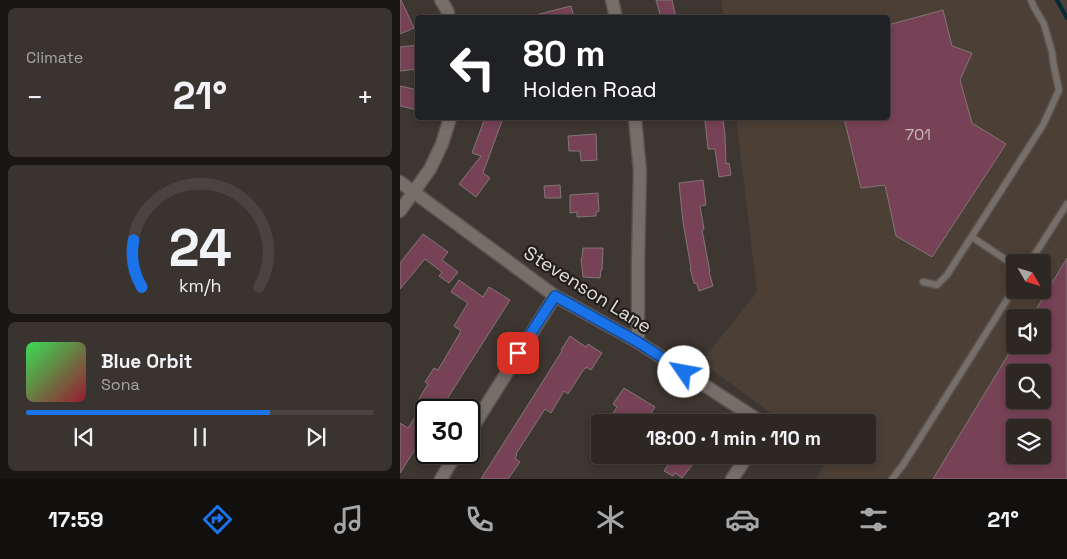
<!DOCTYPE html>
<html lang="en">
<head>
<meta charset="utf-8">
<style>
	body { margin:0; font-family:"Space Grotesk",sans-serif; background:#3a3431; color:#f1f3f6; height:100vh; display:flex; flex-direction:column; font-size:19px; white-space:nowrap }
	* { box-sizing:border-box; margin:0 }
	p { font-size:16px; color:#a7a6a6 }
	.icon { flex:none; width:28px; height:28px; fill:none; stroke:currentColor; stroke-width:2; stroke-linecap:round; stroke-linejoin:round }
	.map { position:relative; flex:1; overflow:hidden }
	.details { display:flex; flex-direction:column; gap:8px; padding:8px; background:#191614; width:400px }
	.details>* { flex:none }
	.guide { position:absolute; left:15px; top:15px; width:475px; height:105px; border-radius:5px; box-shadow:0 2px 8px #0003,0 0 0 1px #494441; background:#202124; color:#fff; overflow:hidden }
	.needle { width:32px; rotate:129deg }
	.controls { position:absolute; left:606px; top:254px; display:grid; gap:10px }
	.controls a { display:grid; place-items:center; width:45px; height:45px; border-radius:5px; background:#2e2824; box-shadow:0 2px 8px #0003,0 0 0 1px #494441; font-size:25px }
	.speed { position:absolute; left:15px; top:399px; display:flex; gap:10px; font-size:25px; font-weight:700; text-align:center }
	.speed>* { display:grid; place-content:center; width:65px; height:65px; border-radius:50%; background:#2e2824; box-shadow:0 2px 8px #0003,0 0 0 1px #494441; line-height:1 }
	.speed .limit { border:2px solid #111; border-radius:8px; background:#fff; color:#111 }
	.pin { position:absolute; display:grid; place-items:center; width:42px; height:42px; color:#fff; margin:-21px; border-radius:10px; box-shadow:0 2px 8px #0006 }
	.me { position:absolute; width:55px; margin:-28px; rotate:303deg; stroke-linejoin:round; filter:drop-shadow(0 0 4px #0008) }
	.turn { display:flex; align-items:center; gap:18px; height:105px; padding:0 25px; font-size:22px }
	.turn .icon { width:65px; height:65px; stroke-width:2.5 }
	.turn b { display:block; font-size:35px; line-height:42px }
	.big { font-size:38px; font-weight:800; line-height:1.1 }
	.details .widget { flex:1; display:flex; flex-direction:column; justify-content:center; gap:8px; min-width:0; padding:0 18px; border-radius:8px; background:#3a3431 }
	.details .dial { align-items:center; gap:0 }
	.dial svg { height:130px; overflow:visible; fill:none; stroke:#494441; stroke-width:7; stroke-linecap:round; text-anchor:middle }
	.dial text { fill:#f1f3f6; stroke:none }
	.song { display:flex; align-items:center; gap:15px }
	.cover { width:60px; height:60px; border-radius:8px; background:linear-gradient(135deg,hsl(130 70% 55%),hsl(350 70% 35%)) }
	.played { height:5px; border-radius:2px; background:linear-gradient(90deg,#1a73e8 70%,#494441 70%) }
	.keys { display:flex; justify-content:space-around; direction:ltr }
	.heat { display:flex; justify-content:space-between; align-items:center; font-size:28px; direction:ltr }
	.trip { position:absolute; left:191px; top:414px; width:285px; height:50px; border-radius:5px; background:#2e2824; box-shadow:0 2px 8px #0003,0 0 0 1px #494441; font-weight:800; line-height:50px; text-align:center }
	.dock { display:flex; height:80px; justify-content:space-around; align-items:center; background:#12100e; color:#a7a6a6 }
	.dock .icon { width:35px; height:35px }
	.dock .active { color:#1a73e8 }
	.dock b { font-size:22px; color:#f1f3f6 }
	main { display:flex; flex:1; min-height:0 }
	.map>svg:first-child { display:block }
	.built { fill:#4c3f35; fill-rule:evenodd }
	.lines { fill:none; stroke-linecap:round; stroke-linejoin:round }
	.stream { stroke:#052936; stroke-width:4 }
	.building { fill:#774256; stroke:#817679; fill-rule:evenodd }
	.lane-casing { stroke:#59534f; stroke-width:9 }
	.street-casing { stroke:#59534f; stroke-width:15 }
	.lane { stroke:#776e68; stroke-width:6 }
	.street { stroke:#776e68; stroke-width:12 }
	.route-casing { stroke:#114b97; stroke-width:12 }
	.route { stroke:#1a73e8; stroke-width:9 }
	.labels { text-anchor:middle; stroke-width:4.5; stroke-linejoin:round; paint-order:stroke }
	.number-label { font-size:16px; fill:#c8b8ba }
	.street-label { font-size:19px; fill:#e3dfdb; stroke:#221e1c }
</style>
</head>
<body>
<main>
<section class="details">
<div class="widget"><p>Climate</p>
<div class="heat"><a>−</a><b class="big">21°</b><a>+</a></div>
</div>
<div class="widget dial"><svg viewBox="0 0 100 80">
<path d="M14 69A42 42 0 1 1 86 69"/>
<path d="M14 69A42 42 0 0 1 9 40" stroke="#1a73e8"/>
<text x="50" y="56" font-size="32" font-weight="700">24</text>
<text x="50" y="72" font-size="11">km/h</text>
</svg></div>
<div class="widget">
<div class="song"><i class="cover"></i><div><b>Blue Orbit</b><p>Sona</p></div></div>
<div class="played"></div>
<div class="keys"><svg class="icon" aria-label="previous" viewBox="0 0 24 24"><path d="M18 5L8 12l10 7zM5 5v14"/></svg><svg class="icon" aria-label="pause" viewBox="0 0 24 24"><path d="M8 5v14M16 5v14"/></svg><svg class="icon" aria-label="next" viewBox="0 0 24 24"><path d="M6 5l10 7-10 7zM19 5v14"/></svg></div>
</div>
</section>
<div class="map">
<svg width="667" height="479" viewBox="0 0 667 479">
	<rect width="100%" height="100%" fill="#3e3630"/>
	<path class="built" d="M321,0H667V479H416L429,456L428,455H468V422H383L301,362L357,292L336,118H488V18L324,17ZM615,262H642V290H615ZM615,318H642V345H615ZM615,372H642V400H615ZM615,428H642V455H615Z"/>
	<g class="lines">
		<polyline class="stream" points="657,0 667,18"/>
	</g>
	<g class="building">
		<polygon points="0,0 1,0 14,28 0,34"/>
		<polygon points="256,0 272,0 276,18 261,18"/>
		<polygon points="171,6 174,18 139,18 139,14"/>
		<polygon points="543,10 552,46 572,53 560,80 572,123 606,144 532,257 496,236 485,185 461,188 444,118 488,118 488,25"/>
		<polygon points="18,45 18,69 0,71 0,47"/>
		<polygon points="0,86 18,90 18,110 0,106"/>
		<polygon points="85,118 103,118 83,173 90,178 76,197 59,184 81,156 72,153"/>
		<polygon points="323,118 325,136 326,164 329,163 331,175 319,177 315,149 308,149 305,121"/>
		<polygon points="196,134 197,160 181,161 180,151 169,151 168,136"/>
		<polygon points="303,180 306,205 300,206 304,229 302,230 310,272 309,272 313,286 299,291 297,284 294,283 290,268 291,268 283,222 279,183"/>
		<polygon points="160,185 161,198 145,198 144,186"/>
		<polygon points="198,193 199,211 196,212 196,216 177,217 177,212 170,213 170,195"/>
		<polygon points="23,234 48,252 42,260 58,272 49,283 39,276 42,272 25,259 0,289 0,263"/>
		<polygon points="183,248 203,248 202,270 201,270 200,278 183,277 181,258 182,258"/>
		<path d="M667,258V479H533L614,345H642V318H631ZM615,372H642V400H615ZM615,428H642V455H615Z"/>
		<polygon points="59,280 83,297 89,287 110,300 40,410 26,410 26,432 0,473 0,423 8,428 21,408 16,404 28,384 25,382 34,368 38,370 61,331 54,326 68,303 51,292"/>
		<polygon points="170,336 186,347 188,344 202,353 191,370 186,367 185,369 184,369 168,394 164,391 151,413 145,409 116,454 117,455 115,458 120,462 108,479 81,479 162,351 161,350"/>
		<polygon points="224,388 255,407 245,422 242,422 235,418 232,422 216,422 210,418 217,407 213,404"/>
		<polygon points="274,455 300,455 282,478 275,473 273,476 264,471"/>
	</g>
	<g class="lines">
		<g class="lane-casing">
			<g id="lane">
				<polyline points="572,237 615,266"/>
				<polyline points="630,262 667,204"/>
				<polyline points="523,282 537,285 547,275 643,125 659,90 654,67 652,52 644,24 634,7 631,0"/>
				<polyline points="492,479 503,465 615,287"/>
			</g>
		</g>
		<g class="street-casing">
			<g id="street">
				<polyline points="41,0 47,10 49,18"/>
				<polyline points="212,0 216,18"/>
				<polyline points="235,118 240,171 238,263 238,342"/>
				<polyline points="0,182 155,296 238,342 361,422"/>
				<polyline points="0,211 30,169 42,144 50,118"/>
				<polyline points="69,433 155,296"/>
				<polyline points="41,479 57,452"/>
				<polyline points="332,479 348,455"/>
			</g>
		</g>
		<use href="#lane" class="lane"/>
		<use href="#street" class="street"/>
	</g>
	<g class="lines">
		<g class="route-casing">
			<polyline id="route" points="118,353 155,296 238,342 284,372"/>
		</g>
		<use href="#route" class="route"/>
	</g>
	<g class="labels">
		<g class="number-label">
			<text x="518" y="140">701</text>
		</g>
		<g class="street-label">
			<text transform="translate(188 289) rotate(32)" y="7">Stevenson Lane</text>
		</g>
	</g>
</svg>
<div class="controls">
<a><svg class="needle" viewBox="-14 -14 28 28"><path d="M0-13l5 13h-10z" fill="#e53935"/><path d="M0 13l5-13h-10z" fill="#a7a6a6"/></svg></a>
<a><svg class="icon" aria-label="sound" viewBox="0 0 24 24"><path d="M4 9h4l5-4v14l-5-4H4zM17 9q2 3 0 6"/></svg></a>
<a><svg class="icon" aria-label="search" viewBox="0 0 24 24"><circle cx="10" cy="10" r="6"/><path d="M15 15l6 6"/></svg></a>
<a><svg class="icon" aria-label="layers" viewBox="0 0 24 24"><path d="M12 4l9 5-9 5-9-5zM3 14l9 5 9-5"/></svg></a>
</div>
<div class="speed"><div class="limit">30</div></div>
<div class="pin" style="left:118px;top:353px;background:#d93025"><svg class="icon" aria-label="arrive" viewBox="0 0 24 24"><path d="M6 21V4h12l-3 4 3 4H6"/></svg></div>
<svg class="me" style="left:284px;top:372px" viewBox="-20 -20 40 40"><circle r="19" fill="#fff"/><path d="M0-13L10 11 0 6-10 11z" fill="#1a73e8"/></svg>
<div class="trip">18:00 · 1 min · 110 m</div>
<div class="guide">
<div class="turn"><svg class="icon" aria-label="left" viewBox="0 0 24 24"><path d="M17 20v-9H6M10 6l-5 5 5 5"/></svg><div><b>80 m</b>Holden Road</div></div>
</div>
</div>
</main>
<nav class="dock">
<b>17:59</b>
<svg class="icon active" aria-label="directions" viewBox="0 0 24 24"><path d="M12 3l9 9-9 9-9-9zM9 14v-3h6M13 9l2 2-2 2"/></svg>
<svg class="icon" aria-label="music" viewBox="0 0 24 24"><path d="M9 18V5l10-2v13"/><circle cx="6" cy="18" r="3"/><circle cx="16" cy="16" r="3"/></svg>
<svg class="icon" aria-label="phone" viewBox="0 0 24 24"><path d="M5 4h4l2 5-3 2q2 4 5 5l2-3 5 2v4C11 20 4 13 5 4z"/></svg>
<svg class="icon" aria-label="climate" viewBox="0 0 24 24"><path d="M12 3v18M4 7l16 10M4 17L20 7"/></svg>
<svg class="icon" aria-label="car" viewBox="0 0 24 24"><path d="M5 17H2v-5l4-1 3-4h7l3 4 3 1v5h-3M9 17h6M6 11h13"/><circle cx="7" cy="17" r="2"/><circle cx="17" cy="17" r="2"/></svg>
<svg class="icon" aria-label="filters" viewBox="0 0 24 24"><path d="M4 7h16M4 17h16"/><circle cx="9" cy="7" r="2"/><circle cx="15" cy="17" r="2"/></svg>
<b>21°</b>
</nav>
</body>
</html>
